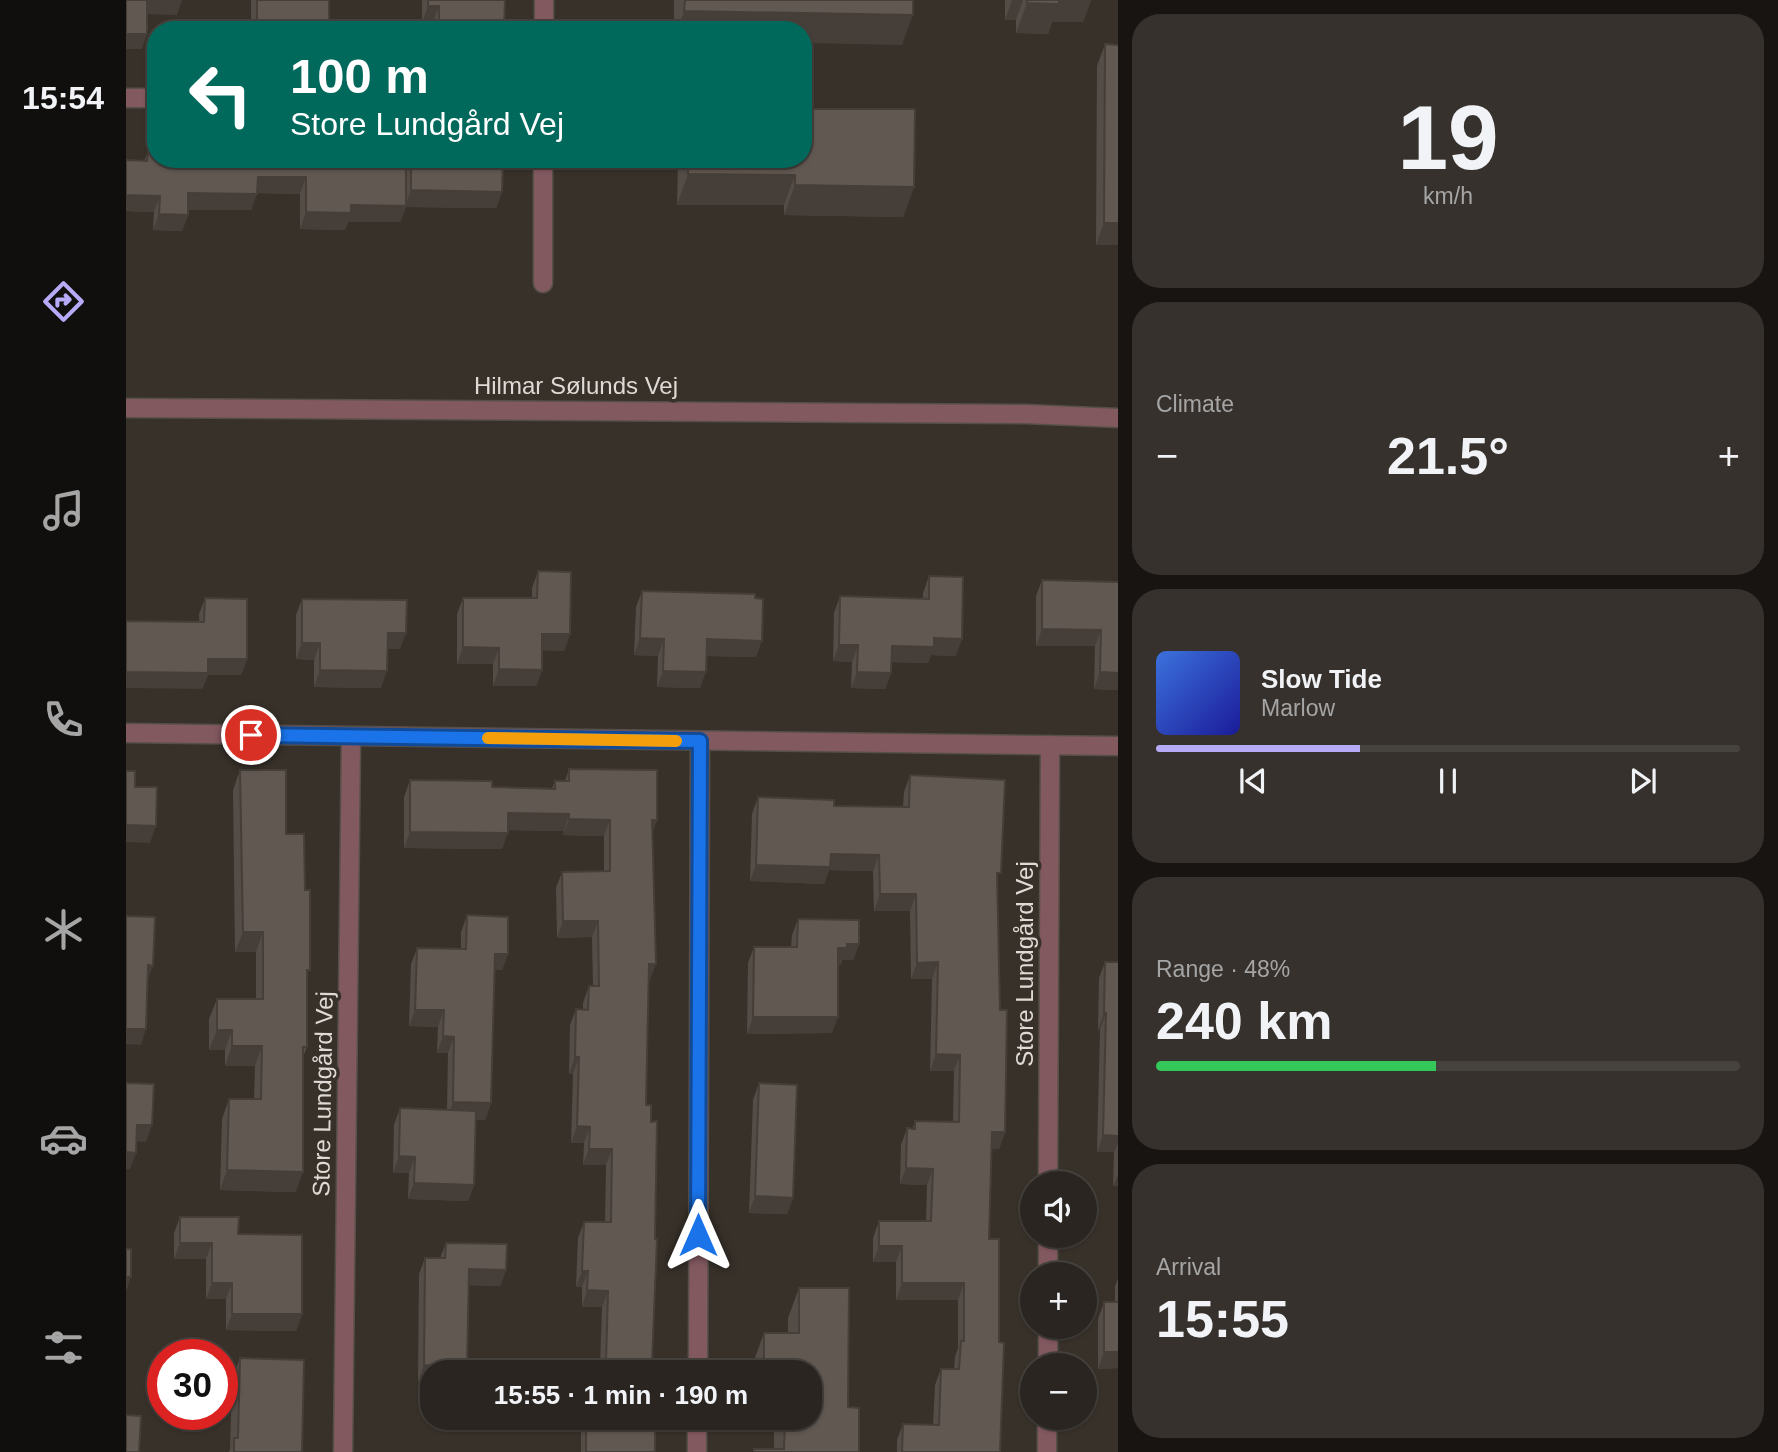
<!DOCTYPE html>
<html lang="en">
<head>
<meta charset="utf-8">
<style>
	body { margin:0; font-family:Arial,sans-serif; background:#36312d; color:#f1f3f6; height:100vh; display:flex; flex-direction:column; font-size:26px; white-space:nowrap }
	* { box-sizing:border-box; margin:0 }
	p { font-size:23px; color:#a5a5a5 }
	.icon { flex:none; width:38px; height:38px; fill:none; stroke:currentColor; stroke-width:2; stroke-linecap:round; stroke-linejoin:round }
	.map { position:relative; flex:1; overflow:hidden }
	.panel { display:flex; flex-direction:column; gap:14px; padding:14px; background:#171412; width:660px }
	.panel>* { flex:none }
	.banner { position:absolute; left:21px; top:21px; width:665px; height:147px; border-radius:28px; box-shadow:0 2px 5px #0004,0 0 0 2px #46423e; background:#00695c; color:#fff; overflow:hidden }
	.controls { position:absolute; left:894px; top:1171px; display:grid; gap:14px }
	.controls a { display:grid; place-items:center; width:77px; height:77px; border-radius:50%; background:#2a2520; box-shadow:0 2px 5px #0004,0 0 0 2px #46423e; font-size:35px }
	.speed { position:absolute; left:21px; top:1339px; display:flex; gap:14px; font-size:35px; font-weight:700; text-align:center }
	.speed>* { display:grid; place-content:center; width:91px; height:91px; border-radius:50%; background:#2a2520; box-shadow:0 2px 5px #0004,0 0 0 2px #46423e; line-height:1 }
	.speed .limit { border:10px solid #d22; background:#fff; color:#111 }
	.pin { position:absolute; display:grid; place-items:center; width:60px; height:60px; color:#fff; margin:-30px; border:4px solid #fff; border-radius:50%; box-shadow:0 2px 7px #0007 }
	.me { position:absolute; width:77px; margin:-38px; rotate:0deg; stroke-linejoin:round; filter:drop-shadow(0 0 5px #0008) }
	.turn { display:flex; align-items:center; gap:24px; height:147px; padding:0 28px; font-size:32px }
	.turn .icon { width:91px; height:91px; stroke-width:2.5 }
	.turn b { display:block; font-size:49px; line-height:60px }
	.big { font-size:52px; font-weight:600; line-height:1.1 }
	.panel .widget { flex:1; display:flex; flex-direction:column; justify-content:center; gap:10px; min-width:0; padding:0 24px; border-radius:28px; background:#36312d }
	.panel .dial { align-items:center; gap:0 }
	.dial b { font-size:91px; line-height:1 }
	.song { display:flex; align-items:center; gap:21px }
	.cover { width:84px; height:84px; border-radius:10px; background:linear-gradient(135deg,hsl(220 70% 55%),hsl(240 70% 35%)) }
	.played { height:7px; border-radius:4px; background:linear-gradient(90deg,#b7abf8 35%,#46423e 35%) }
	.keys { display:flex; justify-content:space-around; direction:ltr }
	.heat { display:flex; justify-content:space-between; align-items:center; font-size:38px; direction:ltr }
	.charge { height:10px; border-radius:5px; background:linear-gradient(90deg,#34c759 48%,#46423e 0) }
	.trip { position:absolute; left:294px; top:1360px; width:402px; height:70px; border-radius:28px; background:#2a2520; box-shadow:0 2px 5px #0004,0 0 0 2px #46423e; font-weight:600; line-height:70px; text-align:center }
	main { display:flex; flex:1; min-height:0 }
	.tabs { display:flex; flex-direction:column; width:126px; justify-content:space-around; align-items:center; background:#110f0d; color:#a5a5a5 }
	.tabs .icon { width:49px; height:49px }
	.tabs .selected { color:#b7abf8 }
	.tabs b { font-size:32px; color:#f1f3f6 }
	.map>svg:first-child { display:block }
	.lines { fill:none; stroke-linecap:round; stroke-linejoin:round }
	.minor-casing { stroke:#564f49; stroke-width:21 }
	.minor { stroke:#835960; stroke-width:18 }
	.wall { fill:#544c47 }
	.shaded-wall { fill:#453e39 }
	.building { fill:#625852; stroke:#453e39; stroke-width:2 }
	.route-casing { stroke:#114b97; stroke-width:18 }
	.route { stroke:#1a73e8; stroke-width:12 }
	.slow { stroke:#f59e0b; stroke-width:12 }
	.labels { text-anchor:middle; stroke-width:7; stroke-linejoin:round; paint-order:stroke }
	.street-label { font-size:24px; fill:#dfdad5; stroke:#38312a }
</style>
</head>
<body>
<main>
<nav class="tabs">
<b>15:54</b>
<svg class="icon selected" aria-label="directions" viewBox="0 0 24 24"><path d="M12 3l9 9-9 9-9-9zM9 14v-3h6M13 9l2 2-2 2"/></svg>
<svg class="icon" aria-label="music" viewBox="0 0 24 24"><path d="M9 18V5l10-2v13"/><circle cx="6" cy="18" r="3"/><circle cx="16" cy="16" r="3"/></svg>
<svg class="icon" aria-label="phone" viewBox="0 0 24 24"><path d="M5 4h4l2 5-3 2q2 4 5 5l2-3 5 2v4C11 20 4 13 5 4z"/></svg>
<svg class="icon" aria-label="climate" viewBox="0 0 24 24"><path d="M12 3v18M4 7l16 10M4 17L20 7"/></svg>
<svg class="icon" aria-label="car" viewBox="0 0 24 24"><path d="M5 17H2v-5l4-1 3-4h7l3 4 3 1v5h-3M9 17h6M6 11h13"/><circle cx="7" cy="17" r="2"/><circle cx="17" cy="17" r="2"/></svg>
<svg class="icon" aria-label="filters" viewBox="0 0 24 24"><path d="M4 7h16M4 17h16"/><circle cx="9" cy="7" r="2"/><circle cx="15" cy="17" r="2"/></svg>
</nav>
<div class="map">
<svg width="993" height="1452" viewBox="0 0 993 1452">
	<rect width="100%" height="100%" fill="#38312a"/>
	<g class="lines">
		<g class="minor-casing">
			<g id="minor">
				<polyline points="418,30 418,0"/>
				<polyline points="0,98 30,98"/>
				<polyline points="417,283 417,159"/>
				<polyline points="0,408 899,414 993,418"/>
				<polyline points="0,733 993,746"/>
				<polyline points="922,1183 924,745"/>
				<polyline points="922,1274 922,1236"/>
				<polyline points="922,1365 922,1326"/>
				<polyline points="572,1372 574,741"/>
				<polyline points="217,1452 225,736"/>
				<polyline points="571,1452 571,1418"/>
				<polyline points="921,1452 921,1418"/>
			</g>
		</g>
		<use href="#minor" class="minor"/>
	</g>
	<g class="wall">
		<rect x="125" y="0" width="78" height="30"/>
		<polygon points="296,0 379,0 378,30 307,30 307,22 296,22"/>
		<polygon points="548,0 787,0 776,45 677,30 548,30"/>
		<polygon points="879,0 965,0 957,22 926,22 922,34 890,33 890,20 879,20"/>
		<polygon points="979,44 993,45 993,245 970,245 971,66"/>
		<polygon points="22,152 235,167 279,167 279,159 377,159 376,192 370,208 280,207 274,222 222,222 219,230 174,229 174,194 131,193 125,210 62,210 62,215 56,231 27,230 28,212 0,211 0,160 18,161"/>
		<polygon points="552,159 677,159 788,187 777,217 658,215 658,205 551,205"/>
		<polygon points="412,571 444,634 438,651 416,650 416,670 410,686 367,686 367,664 331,664 331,614 337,598 406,598 406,588"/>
		<polygon points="803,576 830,656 805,655 802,663 765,662 765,673 759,689 725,688 726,662 707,661 708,613 714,596 797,599 797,593"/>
		<polygon points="916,580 993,582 993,690 968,689 969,646 910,646 910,596"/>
		<polygon points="516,591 630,657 581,656 574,688 531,687 532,656 508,655 510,607"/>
		<polygon points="79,598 121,659 115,675 82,675 76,689 73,614"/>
		<polygon points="176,599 274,649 262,649 255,688 188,687 188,660 170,659 170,615"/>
		<polygon points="443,769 531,820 526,833 524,980 522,980 520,1105 526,1362 529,1372 471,1372 474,1364 476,1307 456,1307 456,1287 450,1287 452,1238 458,1222 479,1222 480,1165 457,1165 458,1143 445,1143 447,1074 443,1074 444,1025 450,1009 457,1009 457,1003 463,986 467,986 466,937 431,938 430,888 436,872 478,871 478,836 437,835 438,831 382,830 376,849 278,848 278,797 284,780 366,787 426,788 429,781 439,781"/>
		<polygon points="114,770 160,834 181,981 181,1047 177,1057 170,1192 94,1190 96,1119 103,1099 128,1099 129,1066 99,1066 99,1050 83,1050 83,1019 91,999 130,999 130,952 109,952 107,790"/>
		<polygon points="784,775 871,882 874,1010 879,1132 873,1149 865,1149 863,1239 874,1452 771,1452 771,1440 777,1424 807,1425 809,1385 815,1369 828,1369 829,1357 832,1348 832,1300 770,1300 770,1262 747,1262 747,1238 753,1221 800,1221 801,1185 774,1184 775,1145 781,1128 787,1128 789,1121 827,1122 828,1071 804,1071 806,979 785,979 784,911 748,911 747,871 703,870 698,884 624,881 626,814 632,797 708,806 777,807 778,792"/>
		<polygon points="341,915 382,954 376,970 369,970 365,1103 359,1120 349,1119 348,1185 342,1201 282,1199 283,1173 267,1173 268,1125 274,1108 321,1110 322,1053 311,1053 312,1027 283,1026 285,964 291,948 335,949 335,932"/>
		<polygon points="672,919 733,944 727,960 716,960 715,965 712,965 706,1033 621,1034 622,963 628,947 665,947 666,935"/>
		<polygon points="979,962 993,962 993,1186 987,1186 988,1152 971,1152 974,1030 972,1030 973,978"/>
		<polygon points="633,1083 667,1198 661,1214 623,1213 627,1100"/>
		<polygon points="54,1217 112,1234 176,1314 170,1331 100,1330 100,1299 80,1299 80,1259 48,1259 48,1233"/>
		<polygon points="320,1243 380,1270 374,1286 343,1285 341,1366 339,1372 306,1372 292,1382 293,1274 299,1258 314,1258"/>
		<polygon points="993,1276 993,1368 972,1369 972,1319 978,1302 989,1302 989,1286"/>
		<polygon points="673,1288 722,1407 733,1452 627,1452 628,1449 648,1449 648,1418 684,1418 684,1372 627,1372 627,1363 638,1333 662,1333 662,1318"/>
		<polygon points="114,1358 176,1452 103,1452 104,1449 106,1379"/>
		<polygon points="458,1418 529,1418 529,1452 455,1452 455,1427"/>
	</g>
	<g class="shaded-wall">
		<polygon points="21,0 56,0 51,15 16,14"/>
		<polygon points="886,0 897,0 890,20 879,20"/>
		<polygon points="931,0 965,0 957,22 926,22 922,34 890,33 901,3"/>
		<polygon points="302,6 313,6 307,22 296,22"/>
		<polygon points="558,11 787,15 776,45 677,43 677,30 552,30"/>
		<polygon points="0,34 21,34 16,49 0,49"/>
		<polygon points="562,174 669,175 658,205 551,205"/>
		<polygon points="132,177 180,177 174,194 126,193"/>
		<polygon points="669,185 788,187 777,217 658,215"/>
		<polygon points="285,190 376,192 370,208 280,207 274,222 222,222 219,230 174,229 180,212 225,205 279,206"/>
		<polygon points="62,193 131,194 125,210 56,210"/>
		<polygon points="0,195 34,196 28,212 0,211"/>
		<polygon points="33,214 62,215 56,231 27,230"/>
		<polygon points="978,223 993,223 993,245 970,245"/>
		<polygon points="916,629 975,630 969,646 910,646"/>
		<polygon points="262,633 280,633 274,649 256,649"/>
		<polygon points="416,634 444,634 438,651 410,650"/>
		<polygon points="514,638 538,639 532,656 508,655"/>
		<polygon points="808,638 836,639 830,656 805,655 802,663 760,662 766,646"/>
		<polygon points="581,639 636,641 630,657 575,656"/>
		<polygon points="176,643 194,643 188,660 170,659"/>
		<polygon points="713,645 732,645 726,662 707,661"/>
		<polygon points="337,647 373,648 367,664 331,664"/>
		<polygon points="82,659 121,659 115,675 82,675 76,689 0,688 0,672"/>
		<polygon points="373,669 416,670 410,686 367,686"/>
		<polygon points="194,670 261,671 255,688 188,687"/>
		<polygon points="537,671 580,672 574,688 531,687"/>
		<polygon points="731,672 765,673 759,689 725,688"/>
		<polygon points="974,672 993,673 993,690 968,689"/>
		<polygon points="382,813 443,814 438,831 376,830"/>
		<polygon points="443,819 484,820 478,836 437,835"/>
		<polygon points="526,820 531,820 525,837"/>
		<polygon points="0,825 30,826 24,843 0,842"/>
		<polygon points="284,832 382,833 376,849 278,848"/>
		<polygon points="705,854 753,855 747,871 703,870 698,884 624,881 630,865"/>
		<polygon points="754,894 790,894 784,911 748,911"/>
		<polygon points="437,921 472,921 466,937 431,938"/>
		<polygon points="117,932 137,932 130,952 109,952"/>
		<polygon points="721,944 733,944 727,960 716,960 715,965 706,965 712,948"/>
		<polygon points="369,954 382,954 376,970 363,970"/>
		<polygon points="812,962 806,979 785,979 791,963"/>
		<polygon points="523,964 530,964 524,980 517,980"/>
		<polygon points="22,965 27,966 21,981"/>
		<polygon points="289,1010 318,1010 312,1027 283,1026"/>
		<polygon points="978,1013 980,1013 974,1030 972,1030"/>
		<polygon points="627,1017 712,1017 706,1033 621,1034"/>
		<polygon points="0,1029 20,1029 15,1045 0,1044"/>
		<polygon points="91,1030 106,1030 99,1050 83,1050"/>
		<polygon points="317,1036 328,1037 322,1053 311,1053"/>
		<polygon points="106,1046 136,1046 129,1066 99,1066"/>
		<polygon points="810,1054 834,1055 828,1071 804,1071"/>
		<polygon points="449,1057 453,1057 447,1074 443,1074"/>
		<polygon points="327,1102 365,1103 359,1120 321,1119"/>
		<polygon points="11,1125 26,1125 20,1142 5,1141"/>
		<polygon points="451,1126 464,1127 458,1143 445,1143"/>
		<polygon points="866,1132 879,1132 873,1149 860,1149"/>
		<polygon points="977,1135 993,1136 993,1141 988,1152 971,1152"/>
		<polygon points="463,1149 486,1149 480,1165 457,1165"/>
		<polygon points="0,1152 10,1153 4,1169 0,1169"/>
		<polygon points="273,1156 289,1157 283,1173 267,1173"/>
		<polygon points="780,1168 807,1169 801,1185 774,1184"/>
		<polygon points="101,1170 177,1172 170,1192 94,1190"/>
		<polygon points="993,1173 993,1186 987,1186"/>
		<polygon points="288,1183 348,1185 342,1201 282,1199"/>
		<polygon points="629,1196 667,1198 661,1214 623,1213"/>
		<polygon points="54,1243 86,1243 80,1259 48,1259"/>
		<polygon points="753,1246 776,1246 770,1262 747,1262"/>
		<polygon points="343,1269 380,1270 374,1286 337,1285"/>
		<polygon points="456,1271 462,1271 456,1287 450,1287"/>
		<polygon points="0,1277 5,1277 0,1292"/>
		<polygon points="86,1283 106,1283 100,1299 80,1299"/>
		<polygon points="776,1283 838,1283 832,1300 770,1300"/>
		<polygon points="461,1290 482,1291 476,1307 456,1307"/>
		<polygon points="106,1314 176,1314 170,1331 100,1330"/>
		<polygon points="978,1352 993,1352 993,1368 972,1369"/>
		<polygon points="298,1365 341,1366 339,1372 306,1372 306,1382 292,1382"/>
	</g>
	<g class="building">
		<rect x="0" y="0" width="21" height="34"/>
		<rect x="131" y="0" width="72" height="30"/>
		<polygon points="302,0 379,0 378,30 313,30 313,6 302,6"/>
		<polygon points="559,0 787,0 787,15 558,11"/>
		<polygon points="901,0 933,0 933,4 901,3"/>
		<polygon points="979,44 993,45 993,223 978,223"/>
		<polygon points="677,109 789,109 788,187 669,185 669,175 562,174 562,159 677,159"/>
		<polygon points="22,152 30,152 30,159 235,159 235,167 280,167 280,206 225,205 225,213 180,212 180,177 132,177 131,194 62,193 62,215 33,214 34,196 0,195 0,160 21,161"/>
		<polygon points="285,159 377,159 376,192 285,190"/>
		<polygon points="412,571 445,572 444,634 416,634 416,670 373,669 373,648 337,647 337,598 411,598"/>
		<polygon points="803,576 837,577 836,639 808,638 808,647 766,646 765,673 731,672 732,645 713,645 714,596 803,599"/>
		<polygon points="916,580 993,582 993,673 974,672 975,630 916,629"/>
		<polygon points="516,591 629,594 629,598 637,599 636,641 581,639 580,672 537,671 538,639 514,638"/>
		<polygon points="79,598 121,599 121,659 82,659 82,673 0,672 0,621 78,622"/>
		<polygon points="176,599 281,600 280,633 262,633 261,671 194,670 194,643 176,643"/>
		<polygon points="443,769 531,770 531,820 526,820 530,964 523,964 520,1105 525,1105 525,1122 531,1121 529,1239 531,1239 526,1362 529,1362 529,1372 475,1372 475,1362 480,1362 482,1291 461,1290 462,1271 456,1271 458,1222 485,1222 486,1149 463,1149 464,1127 451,1126 453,1057 449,1057 450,1009 462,1010 463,986 473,986 472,921 437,921 436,872 484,871 484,820 443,819 443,814 382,813 382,833 284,832 284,780 366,781 366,787 429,789 429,781 443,781"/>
		<polygon points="114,770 160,770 160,834 178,834 179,890 184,890 184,970 181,970 181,1047 177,1047 177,1172 101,1170 103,1099 135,1099 136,1046 106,1046 106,1030 91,1030 91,999 137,999 137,932 117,932"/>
		<polygon points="0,771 9,771 9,787 31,787 30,826 0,825"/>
		<polygon points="784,775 879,780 875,873 871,873 874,1010 881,1010 879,1132 866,1132 863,1239 873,1239 873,1342 878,1343 874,1452 776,1452 777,1424 813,1425 815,1369 833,1369 835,1341 838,1341 838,1283 776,1283 776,1246 753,1246 753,1221 805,1221 807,1169 780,1168 781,1128 789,1129 789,1121 833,1122 834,1055 810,1054 812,962 791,963 790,894 754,894 753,855 705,854 704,867 630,865 632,797 708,800 708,806 783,807"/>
		<polygon points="341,915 382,917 382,954 369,954 365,1103 327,1102 328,1037 317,1036 318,1010 289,1010 291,948 340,949"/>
		<polygon points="0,916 29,917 27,966 22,965 20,1029 0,1029"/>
		<polygon points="672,919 733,920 733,944 721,944 721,948 712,948 712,1017 627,1017 628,947 671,947"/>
		<polygon points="979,962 993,962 993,1136 977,1135 980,1013 978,1013"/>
		<polygon points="0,1083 28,1084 26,1125 11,1125 10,1153 0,1152"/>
		<polygon points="633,1083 671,1085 667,1198 629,1196"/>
		<polygon points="274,1108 350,1111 348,1185 288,1183 289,1157 273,1156"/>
		<polygon points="54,1217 113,1217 112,1234 176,1235 176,1314 106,1314 106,1283 86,1283 86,1243 54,1243"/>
		<polygon points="320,1243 381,1244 380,1270 343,1269 341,1366 298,1365 299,1258 319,1258"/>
		<rect x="0" y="1249" width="5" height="28"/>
		<polygon points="673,1288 723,1288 722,1407 733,1408 733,1452 628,1452 628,1449 658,1449 659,1418 684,1418 684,1372 638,1372 638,1333 673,1333"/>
		<rect x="978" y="1302" width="15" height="50"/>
		<polygon points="114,1358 178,1360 176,1452 108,1452 108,1438 112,1438"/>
		<polygon points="0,1415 15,1416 13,1452 0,1452"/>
		<rect x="460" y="1418" width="69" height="34"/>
	</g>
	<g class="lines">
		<g class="route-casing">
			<polyline id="route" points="125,735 574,741 572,1235"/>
		</g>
		<use href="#route" class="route"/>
		<polyline class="slow" points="362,738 550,741"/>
	</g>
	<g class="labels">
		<g class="street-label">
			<text x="450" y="394">Hilmar Sølunds Vej</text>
			<text transform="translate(899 964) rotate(-90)" y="8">Store Lundgård Vej</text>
			<text transform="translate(197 1094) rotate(-89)" y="8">Store Lundgård Vej</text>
		</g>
	</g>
</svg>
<div class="controls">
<a><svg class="icon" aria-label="sound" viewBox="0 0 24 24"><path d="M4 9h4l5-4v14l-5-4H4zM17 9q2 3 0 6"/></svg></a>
<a>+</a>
<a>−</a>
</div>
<div class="speed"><div class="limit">30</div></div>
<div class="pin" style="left:125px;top:735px;background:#d93025"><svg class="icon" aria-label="arrive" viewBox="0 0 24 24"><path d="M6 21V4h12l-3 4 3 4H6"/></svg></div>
<svg class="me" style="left:572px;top:1235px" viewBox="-20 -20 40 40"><path d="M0-17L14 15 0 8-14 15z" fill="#1a73e8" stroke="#fff" stroke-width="4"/></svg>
<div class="trip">15:55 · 1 min · 190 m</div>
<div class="banner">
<div class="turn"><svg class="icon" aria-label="left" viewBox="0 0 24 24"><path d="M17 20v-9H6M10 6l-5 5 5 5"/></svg><div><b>100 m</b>Store Lundgård Vej</div></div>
</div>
</div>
<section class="panel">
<div class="widget dial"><b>19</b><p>km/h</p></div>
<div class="widget"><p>Climate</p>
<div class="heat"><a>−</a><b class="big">21.5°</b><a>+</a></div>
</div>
<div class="widget">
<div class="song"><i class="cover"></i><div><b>Slow Tide</b><p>Marlow</p></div></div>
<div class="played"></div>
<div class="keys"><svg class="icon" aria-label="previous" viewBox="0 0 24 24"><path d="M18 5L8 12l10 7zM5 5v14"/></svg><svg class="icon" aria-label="pause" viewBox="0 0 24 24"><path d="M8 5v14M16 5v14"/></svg><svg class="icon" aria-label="next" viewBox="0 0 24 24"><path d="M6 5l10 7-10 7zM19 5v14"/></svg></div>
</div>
<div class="widget"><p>Range · 48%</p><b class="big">240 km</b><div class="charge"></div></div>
<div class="widget"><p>Arrival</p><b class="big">15:55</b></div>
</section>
</main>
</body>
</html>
